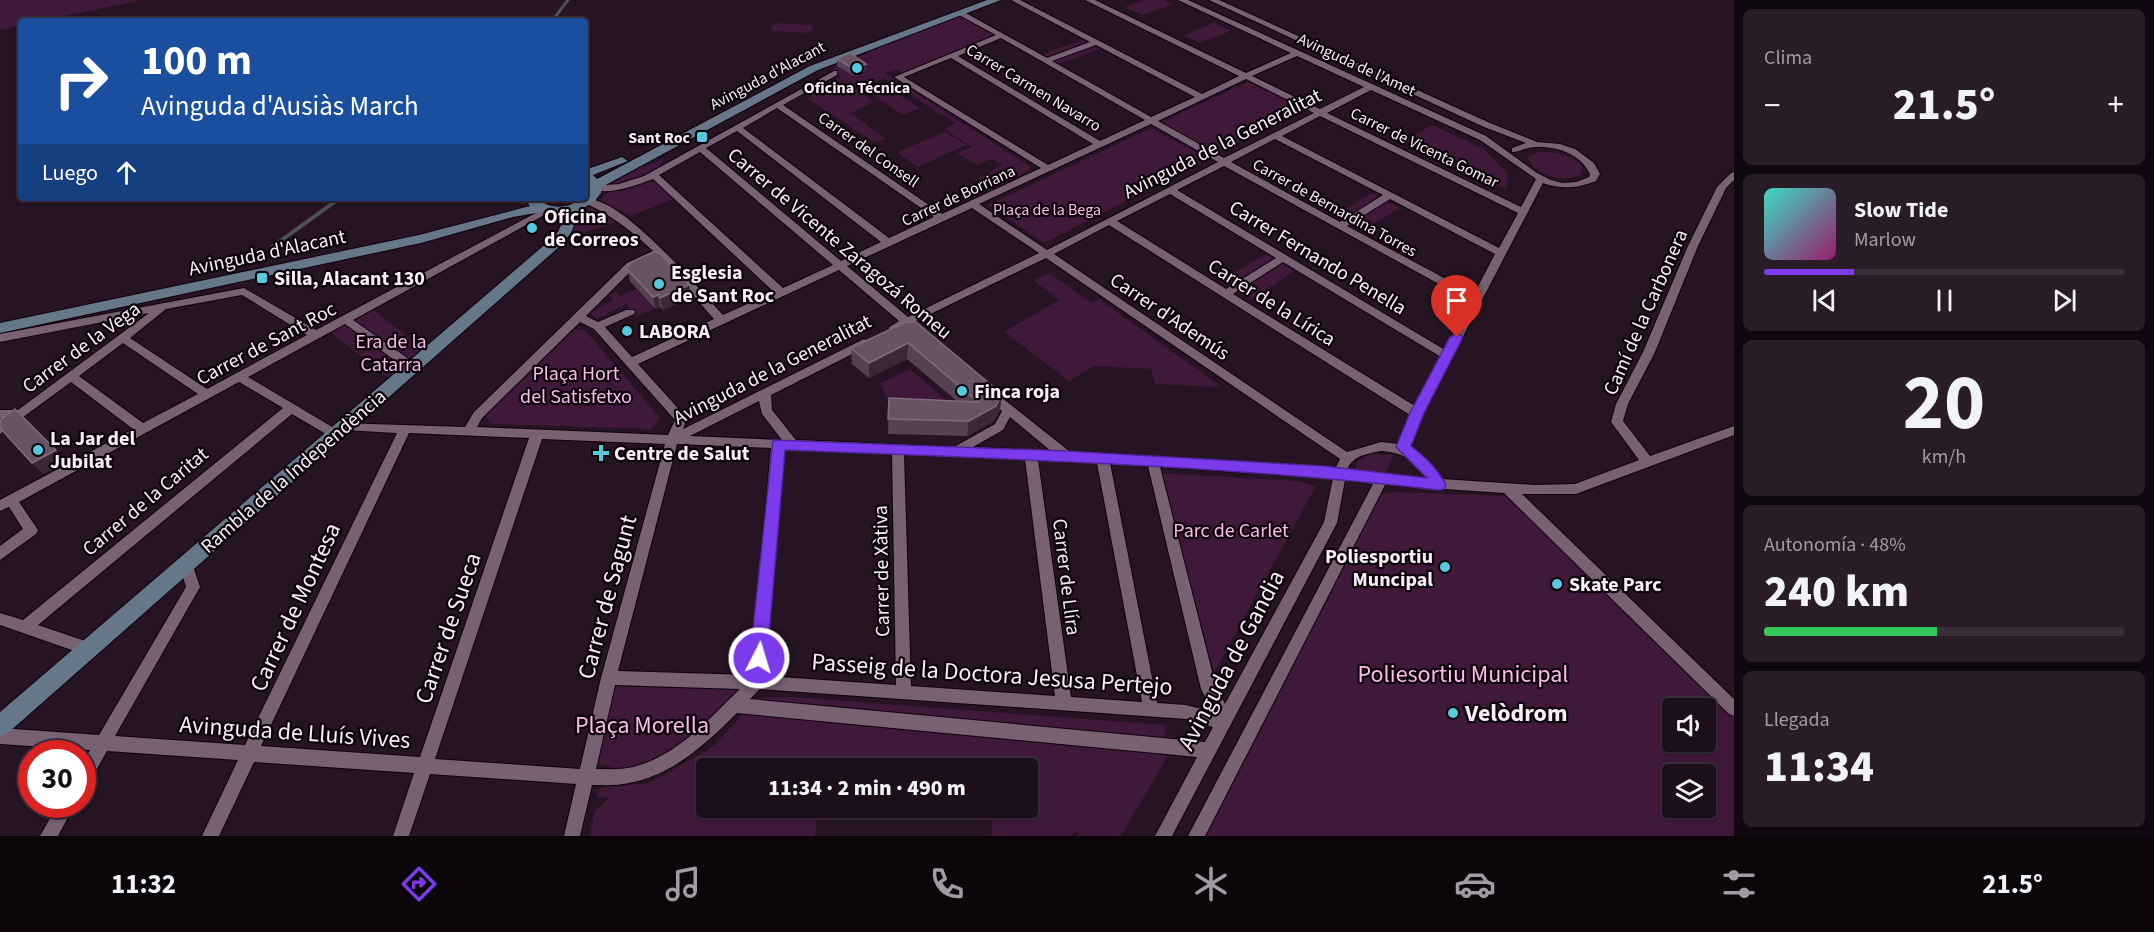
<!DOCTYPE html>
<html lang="es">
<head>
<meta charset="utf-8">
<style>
	body { margin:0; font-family:"Source Sans 3",sans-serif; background:#291c27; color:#f1f3f6; height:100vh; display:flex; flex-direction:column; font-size:22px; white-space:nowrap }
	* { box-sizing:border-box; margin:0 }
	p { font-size:20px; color:#a09ca2 }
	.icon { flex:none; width:33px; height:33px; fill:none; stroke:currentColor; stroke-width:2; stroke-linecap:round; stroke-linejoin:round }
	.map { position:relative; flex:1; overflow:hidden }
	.details { display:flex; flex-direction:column; gap:9px; padding:9px; background:#0f080e; width:420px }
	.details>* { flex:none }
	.guide { position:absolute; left:18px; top:18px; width:570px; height:183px; border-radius:6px; box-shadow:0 2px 4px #0004,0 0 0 2px #3a2e39; background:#1a4fa0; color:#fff; overflow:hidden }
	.fabs { position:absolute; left:1662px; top:698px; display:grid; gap:12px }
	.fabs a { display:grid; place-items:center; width:54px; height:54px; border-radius:6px; background:#1c0e1a; box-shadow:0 2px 4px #0004,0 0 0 2px #3a2e39; font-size:30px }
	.speed { position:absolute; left:18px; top:740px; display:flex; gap:12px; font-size:30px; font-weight:700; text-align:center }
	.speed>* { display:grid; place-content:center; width:78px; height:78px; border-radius:50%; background:#1c0e1a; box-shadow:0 2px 4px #0004,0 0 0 2px #3a2e39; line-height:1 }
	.speed .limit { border:9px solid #d22; background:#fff; color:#111 }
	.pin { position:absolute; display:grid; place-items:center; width:51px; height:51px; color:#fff; margin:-62px -26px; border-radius:50% 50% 50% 0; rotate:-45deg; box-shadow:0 0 6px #0007 }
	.pin .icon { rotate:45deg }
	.me { position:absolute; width:66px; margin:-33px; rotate:5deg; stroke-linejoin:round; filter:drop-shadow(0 0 4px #0008) }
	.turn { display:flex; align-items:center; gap:21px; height:126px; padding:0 24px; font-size:27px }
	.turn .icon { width:78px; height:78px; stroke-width:2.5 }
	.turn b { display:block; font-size:42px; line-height:51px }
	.then { display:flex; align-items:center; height:57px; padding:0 24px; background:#0003; gap:12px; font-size:22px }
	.big { font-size:45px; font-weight:800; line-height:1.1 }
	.details .tile { flex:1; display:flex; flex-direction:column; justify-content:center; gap:9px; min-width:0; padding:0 21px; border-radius:9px; background:#291c27 }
	.details .dial { align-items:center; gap:0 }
	.dial b { font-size:78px; line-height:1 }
	.song { display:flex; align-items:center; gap:18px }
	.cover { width:72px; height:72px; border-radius:9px; background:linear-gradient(135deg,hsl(170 70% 55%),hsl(320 70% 35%)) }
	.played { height:6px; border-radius:3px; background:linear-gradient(90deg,#7c3aed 25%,#3a2e39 25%) }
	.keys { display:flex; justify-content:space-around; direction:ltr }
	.heat { display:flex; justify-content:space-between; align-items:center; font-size:33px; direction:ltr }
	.charge { height:9px; border-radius:4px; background:linear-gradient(90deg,#34c759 48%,#3a2e39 0) }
	.trip { position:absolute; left:696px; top:758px; width:342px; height:60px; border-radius:6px; background:#1c0e1a; box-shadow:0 2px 4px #0004,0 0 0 2px #3a2e39; font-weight:800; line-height:60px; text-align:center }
	.tabs { display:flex; height:96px; justify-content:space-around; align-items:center; background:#0b060a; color:#a09ca2 }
	.tabs .icon { width:42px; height:42px }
	.tabs .current { color:#7c3aed }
	.tabs b { font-size:27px; color:#f1f3f6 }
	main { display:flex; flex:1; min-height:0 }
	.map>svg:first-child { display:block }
	.green { fill:#3f183a; fill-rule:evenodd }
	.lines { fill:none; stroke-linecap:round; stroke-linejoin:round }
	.stream-far1 { stroke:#4d5256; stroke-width:3 }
	.stream { stroke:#4d5256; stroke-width:4 }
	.street-casing { stroke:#0e020c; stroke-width:2 }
	.secondary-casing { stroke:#0e020c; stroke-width:2 }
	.street { fill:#776173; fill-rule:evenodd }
	.secondary { fill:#657789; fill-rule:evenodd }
	.wall { fill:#554152 }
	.shaded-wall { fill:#3b2737 }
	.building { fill:#675363; stroke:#7e6c7b; stroke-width:1.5 }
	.route { fill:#7c3aed; stroke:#51269a; stroke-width:1.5 }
	.poi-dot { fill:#55cadf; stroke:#0a0409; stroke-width:2 }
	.labels { text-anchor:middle; stroke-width:4.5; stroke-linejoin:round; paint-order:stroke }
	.far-street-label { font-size:16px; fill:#fbedf8; stroke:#0a0409 }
	.far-poi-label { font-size:16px; font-weight:bold; fill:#fbedf8; stroke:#0a0409 }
	.far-park-label { font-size:16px; fill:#fcbaef; stroke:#0a0409 }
	.street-label { font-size:20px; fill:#fbedf8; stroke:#0a0409 }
	.poi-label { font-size:20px; font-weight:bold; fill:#fbedf8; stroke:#0a0409; text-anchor:start }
	.park-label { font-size:20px; fill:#fcbaef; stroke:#0a0409 }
	.near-street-label { font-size:24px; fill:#fbedf8; stroke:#0a0409 }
	.near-park-label { font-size:24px; fill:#fcbaef; stroke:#0a0409 }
	.near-poi-label { font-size:24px; font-weight:bold; fill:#fbedf8; stroke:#0a0409; text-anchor:start }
</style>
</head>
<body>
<main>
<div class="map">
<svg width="1734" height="836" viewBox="0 0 1734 836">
	<rect width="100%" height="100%" fill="#261323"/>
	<g class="green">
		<polygon points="0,0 142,0 41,21 21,21 21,25 0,30"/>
		<polygon points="1144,0 1164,0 1173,4 1142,15 1125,7"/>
		<polygon points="962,13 1001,36 903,73 897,70 885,73 1031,167 1029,171 992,188 978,178 1002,165 991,159 977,165 957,153 972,147 944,129 955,123 885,79 855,88 874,102 851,113 886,139 875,143 807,98 841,77 830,70 849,59 867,54 861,49"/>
		<polygon points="774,23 813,25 810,33 771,31"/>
		<polygon points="1214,23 1231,31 1200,43 1184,35"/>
		<polygon points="1082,40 1099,49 1059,64 1042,54"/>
		<polygon points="1248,82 1304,109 1217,153 1161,122"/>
		<polygon points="884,85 920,108 902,115 867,91"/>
		<polygon points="1432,125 1484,149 1508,174 1506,189 1404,140"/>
		<polygon points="1151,128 1209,159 1044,243 988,205"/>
		<polygon points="945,132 966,145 918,167 897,152"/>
		<path d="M1537,152C1554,151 1570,155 1582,166V174C1566,184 1538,176 1528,160L1529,156Z"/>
		<polygon points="664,158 660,168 643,177 604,186 610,180 644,163 643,168"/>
		<polygon points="652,181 658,182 676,198 631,216 600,200 608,192"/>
		<polygon points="1372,193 1400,208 1362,231 1334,216"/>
		<polygon points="592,207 616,222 572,237 569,235 577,213"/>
		<polygon points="1266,254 1294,271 1251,300 1220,281"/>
		<polygon points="1049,273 1092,303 1099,299 1222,387 1155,384 1151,369 1094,366 1069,381 1004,332 1059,300 1033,280"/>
		<polygon points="636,289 654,309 636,317 626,304 597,319 590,313 613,300 610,295 616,291 620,296"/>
		<polygon points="370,307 428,353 394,383 328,330"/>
		<polygon points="584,329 660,418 651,429 490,424 484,413 572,330"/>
		<polygon points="910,369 957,410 893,409 880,383"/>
		<polygon points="1369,454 1393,455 1385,474 1355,471 1356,463"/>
		<polygon points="1160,473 1298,481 1316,486 1214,673"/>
		<path d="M1392,492L1513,496L1734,715V836H1196L1372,496ZM1672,708H1706V741H1672ZM1672,774H1706V807H1672Z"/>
		<path d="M613,686L740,690C709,719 674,762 631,769C620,771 605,765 594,763Z"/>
		<path d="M793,697L1165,725L1166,759L1121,836H1078L1077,831L1071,836H991L992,821L818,809L815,836H590L594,812L609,798L597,797L600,788L649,783L714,746L757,698ZM706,768H1028V807H706Z"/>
	</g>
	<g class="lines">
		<polyline class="stream-far1" points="552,21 568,0"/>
		<polyline class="stream" points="272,247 340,198"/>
		<g class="street-casing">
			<g id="street">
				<path d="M1011,0H1020L1202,94L1239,76L1085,0H1095L1246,73L1291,53L1178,0H1188L1486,136L1537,173L1551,180L1562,183L1576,182L1589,177L1590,174C1581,154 1557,146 1536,147C1527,147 1520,152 1512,152V148L1526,143L1484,127L1209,0H1219L1490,123L1537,142L1560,144L1575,149L1594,163L1600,174L1596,181C1577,188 1562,190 1543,183L1423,413L1409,447L1423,456L1442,479L1535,485L1575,484L1639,460L1611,422L1616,404L1643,352L1688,246L1717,187L1731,173L1734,172V180L1726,188L1698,246L1655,352L1628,404L1623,421L1650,456L1734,426V435L1576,494H1522L1734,699V716L1729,714L1504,493L1385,485L1205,836H1188L1373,484L1345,480L1337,523L1172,836H1155L1197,757L737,713C707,743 673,775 629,783C617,786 604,785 592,785L580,836H564L576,784L430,774L409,836H393L414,773L254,762L219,836H202L238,760L107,751L88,785L82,787V763L90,750L0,744V728L99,735L186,587L179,564L181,560L186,558L191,560L200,587L115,736L245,745L397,433L344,430L340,429L338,426L340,423L465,427L474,412L627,263L653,251C632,231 611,215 585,203V199C621,195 699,289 723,315L774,292L653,179C638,185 605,197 591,188L593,186L619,184L644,176L834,71H837V75L783,105L942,214L1041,168L894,77L996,35L959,15V11H962L1047,58L1090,42ZM1001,38L1145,120L1100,141L958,56ZM1096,45L1195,97L1151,117L1052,61ZM1297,56L1364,87L1320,109L1252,76ZM951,58L1093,144L1048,165L904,77ZM1246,79L1314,113L1224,158L1158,121ZM1371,90L1480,140L1536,179L1521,207L1327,113ZM777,108L934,217L889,238L743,128ZM1320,116L1518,213L1499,248L1282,136ZM1151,124L1218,162L1047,250L979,204ZM737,131L881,242L841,261L706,148ZM1275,139L1383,195L1340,222L1231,162ZM700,152L833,265L783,288L659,175ZM1224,166L1470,301L1445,350L1177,190ZM1170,194L1276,258L1226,289L1117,221ZM1390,199L1495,254L1474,294L1347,226ZM972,208L1039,253L908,317L847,266ZM1109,225L1410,415L1398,444L1381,442L1347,452L1054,254ZM658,256L714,319L632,357L605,327L634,314L635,312L634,310H626L598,322L586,316L635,267ZM1046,258L1340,459L1335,469L1069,451L992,390H984L982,393L984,396L1002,411L995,424L954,447L796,440L772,410L771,395L868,346L870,343L864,339L683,429L687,419L685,416L638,364L839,270L899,321L888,328L893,332L906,326L912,330L916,329L917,326L914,322ZM1283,262L1441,357L1415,406L1233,294ZM580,322L594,329L675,420L668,435L477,427L482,418ZM759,401L762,414L782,440L690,436ZM1010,417L1051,451L973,447L1003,430ZM409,433L529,438L420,757L261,746ZM542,439L665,444L601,678L580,769L435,759ZM677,444L771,448L750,675L618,671ZM784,449L892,453L896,685L765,676ZM1381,451C1403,452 1415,461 1427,478L1347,470C1353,455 1367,454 1381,451ZM904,454L1025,459L1055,696L911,686ZM1038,460L1097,463L1142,702L1071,697ZM1110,463L1148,466L1201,689L1213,712L1186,705L1157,703ZM1160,467L1333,478L1324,522L1225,704L1216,687ZM615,685L740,689C709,719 677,756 633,767C621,770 608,769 596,769ZM760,689L1186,719L1213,727L1205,742L750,699Z"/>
				<path d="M547,207L552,210L550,212L353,320L416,364L418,367L416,370H408L345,324L248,377L339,431L341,434L339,437H331L292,414L38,625L94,644L96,649L94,654L89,656L0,625V613L23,620L283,408L239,382L19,502L38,530L36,534L0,560V546L23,529L9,507L0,511V500L133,429L71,382L0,434V423L6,418H0V410H18L149,313L0,342V334L244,288L316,330ZM242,295L307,335L207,389L130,338L166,309ZM123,343L198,394L143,423L79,376Z"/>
				<polygon points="58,804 75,804 58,836 40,836"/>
			</g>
		</g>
		<g class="secondary-casing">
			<path id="secondary" d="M987,0H1001L818,70L602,187L601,193L594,202L580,210L571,233L559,247L8,733L0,736V712L549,241L558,232L566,214L542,212L513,217L421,243L0,333V323L419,235L530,206L527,202L533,198C538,199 541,202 546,204C562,211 579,203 589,192L585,170L622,157L628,161L593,175L597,179L810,66Z"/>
		</g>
		<use href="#street" class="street"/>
		<use href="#secondary" class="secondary"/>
	</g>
	<g class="wall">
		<polygon points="837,59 866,71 854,76 837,66"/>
		<polygon points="627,269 689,285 692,297 663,310 660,307 655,309 630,281"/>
		<polygon points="906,322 1000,409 994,421 967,436 888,434 889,398 957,401 907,359 869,378 852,364 851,348"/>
	</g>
	<g class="shaded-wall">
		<polygon points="866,64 866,71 854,76 854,69"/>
		<polygon points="689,285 692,297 663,310 660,298"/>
		<polygon points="658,295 660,307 655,309 653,297"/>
		<polygon points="908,343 907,359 869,378 869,363"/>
		<polygon points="1002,394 1000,409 994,421 967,436 969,421"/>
		<polygon points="56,450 67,462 43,474 32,463"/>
	</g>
	<g class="building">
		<polygon points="850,53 866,64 854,69 837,59"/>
		<polygon points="654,252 660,253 689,285 660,298 658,295 653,297 627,269 630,263"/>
		<polygon points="906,322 916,322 1002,394 996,406 969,421 888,419 889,398 978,402 908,343 869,363 851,348"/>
		<polygon points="15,409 56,450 32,463 0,428 0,420"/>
	</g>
	<path class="route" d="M1457,333L1463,337L1424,413L1411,446C1426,458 1437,468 1446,485L1444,489L1439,490C1222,465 1003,459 785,450L767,658L765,664L759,666L753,664L750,658L773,440L1066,451L1323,466L1427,478L1396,447L1410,413L1450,337Z"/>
	<g class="poi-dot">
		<circle cx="857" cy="68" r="6"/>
		<rect x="696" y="131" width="12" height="12" rx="3"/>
		<circle cx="532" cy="228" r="6"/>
		<rect x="256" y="272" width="12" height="12" rx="3"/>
		<circle cx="659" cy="284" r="6"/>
		<circle cx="627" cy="331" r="6"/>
		<circle cx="962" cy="391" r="6"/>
		<circle cx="38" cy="450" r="6"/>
		<path d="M598 444h6v6h6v6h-6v6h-6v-6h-6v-6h6z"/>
		<circle cx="1445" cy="567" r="6"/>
		<circle cx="1557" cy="584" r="6"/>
		<circle cx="1453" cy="713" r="6"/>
	</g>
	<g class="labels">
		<g class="far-street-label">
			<text transform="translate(1357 64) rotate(25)" y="6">Avinguda de l'Amet</text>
			<text transform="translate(767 75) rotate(-28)" y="6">Avinguda d'Alacant</text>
			<text transform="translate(1034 87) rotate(31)" y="6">Carrer Carmen Navarro</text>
			<text transform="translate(1425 147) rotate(26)" y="6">Carrer de Vicenta Gomar</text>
			<text transform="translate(869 149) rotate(35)" y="6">Carrer del Consell</text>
			<text transform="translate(958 195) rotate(-25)" y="6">Carrer de Borriana</text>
			<text transform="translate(1335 207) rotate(29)" y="6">Carrer de Bernardina Torres</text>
		</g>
		<g class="far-poi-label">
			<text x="857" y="93">Oficina Técnica</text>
			<text x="690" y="143" text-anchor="end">Sant Roc</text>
		</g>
		<g class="far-park-label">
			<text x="1047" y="215">Plaça de la Bega</text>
		</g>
		<g class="street-label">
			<text transform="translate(1222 143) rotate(-27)" y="7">Avinguda de la Generalitat</text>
			<text transform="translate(840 243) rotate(40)" y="7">Carrer de Vicente Zaragozá Romeu</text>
			<text transform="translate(267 252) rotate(-12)" y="7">Avinguda d'Alacant</text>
			<text transform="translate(1318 257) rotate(31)" y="7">Carrer Fernando Penella</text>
			<text transform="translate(1272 302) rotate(32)" y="7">Carrer de la Lírica</text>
			<text transform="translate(1645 312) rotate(-66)" y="7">Camí de la Carbonera</text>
			<text transform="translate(1170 316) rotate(34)" y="7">Carrer d'Ademús</text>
			<text transform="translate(266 343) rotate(-28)" y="7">Carrer de Sant Roc</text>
			<text transform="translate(81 347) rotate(-36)" y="7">Carrer de la Vega</text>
			<text transform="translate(772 369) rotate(-27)" y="7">Avinguda de la Generalitat</text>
			<text transform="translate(293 471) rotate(-41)" y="7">Rambla de la Independència</text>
			<text transform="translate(145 501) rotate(-40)" y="7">Carrer de la Caritat</text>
			<text transform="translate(881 571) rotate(-91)" y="7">Carrer de Xàtiva</text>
			<text transform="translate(1067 577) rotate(83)" y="7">Carrer de Llíra</text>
		</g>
		<g class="poi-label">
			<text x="544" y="223">Oficina<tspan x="544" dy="23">de Correos</tspan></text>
			<text x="671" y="279">Esglesia<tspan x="671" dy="23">de Sant Roc</tspan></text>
			<text x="274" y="285">Silla, Alacant 130</text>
			<text x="639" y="338">LABORA</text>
			<text x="974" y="398">Finca roja</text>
			<text x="50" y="445">La Jar del<tspan x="50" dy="23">Jubilat</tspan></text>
			<text x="614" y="460">Centre de Salut</text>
			<text x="1433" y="563" text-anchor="end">Poliesportiu<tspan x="1433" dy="23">Muncipal</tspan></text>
			<text x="1569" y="591">Skate Parc</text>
		</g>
		<g class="park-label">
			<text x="391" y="348">Era de la<tspan x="391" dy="23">Catarra</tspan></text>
			<text x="576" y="380">Plaça Hort<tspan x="576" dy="23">del Satisfetxo</tspan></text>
			<text x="1231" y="537">Parc de Carlet</text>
		</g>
		<g class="near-street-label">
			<text transform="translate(607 597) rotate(-75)" y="8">Carrer de Sagunt</text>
			<text transform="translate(295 607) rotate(-65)" y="8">Carrer de Montesa</text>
			<text transform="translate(448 628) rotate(-71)" y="8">Carrer de Sueca</text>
			<text transform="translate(1231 660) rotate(-62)" y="8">Avinguda de Gandia</text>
			<text transform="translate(992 674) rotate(4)" y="8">Passeig de la Doctora Jesusa Pertejo</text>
			<text transform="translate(295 732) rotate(4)" y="8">Avinguda de Lluís Vives</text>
		</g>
		<g class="near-park-label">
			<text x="1463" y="682">Poliesortiu Municipal</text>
			<text x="642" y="733">Plaça Morella</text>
		</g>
		<g class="near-poi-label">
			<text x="1465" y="721">Velòdrom</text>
		</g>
	</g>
</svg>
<div class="fabs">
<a><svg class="icon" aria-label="sound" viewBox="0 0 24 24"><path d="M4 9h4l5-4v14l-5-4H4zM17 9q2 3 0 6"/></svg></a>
<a><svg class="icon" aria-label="layers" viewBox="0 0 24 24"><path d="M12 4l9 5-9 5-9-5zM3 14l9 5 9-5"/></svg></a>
</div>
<div class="speed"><div class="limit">30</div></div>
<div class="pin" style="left:1457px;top:337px;background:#d93025"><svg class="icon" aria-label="arrive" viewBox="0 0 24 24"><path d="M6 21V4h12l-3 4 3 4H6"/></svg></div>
<svg class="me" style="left:759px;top:658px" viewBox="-20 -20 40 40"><circle r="17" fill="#7c3aed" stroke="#fff" stroke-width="3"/><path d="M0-11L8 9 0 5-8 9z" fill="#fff"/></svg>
<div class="trip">11:34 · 2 min · 490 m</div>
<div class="guide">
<div class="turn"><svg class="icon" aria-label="right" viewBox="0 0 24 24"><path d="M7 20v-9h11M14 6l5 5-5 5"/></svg><div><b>100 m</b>Avinguda d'Ausiàs March</div></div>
<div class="then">Luego<svg class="icon" aria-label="ahead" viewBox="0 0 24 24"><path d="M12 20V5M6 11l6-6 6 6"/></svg></div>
</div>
</div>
<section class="details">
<div class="tile"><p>Clima</p>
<div class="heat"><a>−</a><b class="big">21.5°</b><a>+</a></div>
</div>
<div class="tile">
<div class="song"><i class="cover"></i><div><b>Slow Tide</b><p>Marlow</p></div></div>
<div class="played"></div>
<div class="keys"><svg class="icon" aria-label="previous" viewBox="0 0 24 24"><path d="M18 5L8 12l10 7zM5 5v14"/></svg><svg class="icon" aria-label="pause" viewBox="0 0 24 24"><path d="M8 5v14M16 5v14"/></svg><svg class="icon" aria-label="next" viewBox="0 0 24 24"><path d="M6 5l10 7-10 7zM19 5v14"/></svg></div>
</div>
<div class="tile dial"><b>20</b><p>km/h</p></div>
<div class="tile"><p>Autonomía · 48%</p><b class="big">240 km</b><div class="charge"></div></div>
<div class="tile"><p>Llegada</p><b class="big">11:34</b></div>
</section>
</main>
<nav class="tabs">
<b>11:32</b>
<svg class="icon current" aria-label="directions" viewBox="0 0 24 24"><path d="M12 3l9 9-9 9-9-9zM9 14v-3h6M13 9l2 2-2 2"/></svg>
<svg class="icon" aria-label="music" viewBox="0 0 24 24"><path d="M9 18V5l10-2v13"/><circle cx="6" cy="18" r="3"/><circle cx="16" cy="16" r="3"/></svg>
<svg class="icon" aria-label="phone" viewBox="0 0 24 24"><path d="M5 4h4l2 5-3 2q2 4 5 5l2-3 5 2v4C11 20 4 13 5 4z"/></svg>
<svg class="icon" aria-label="climate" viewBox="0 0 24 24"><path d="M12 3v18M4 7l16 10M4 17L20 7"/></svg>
<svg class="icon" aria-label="car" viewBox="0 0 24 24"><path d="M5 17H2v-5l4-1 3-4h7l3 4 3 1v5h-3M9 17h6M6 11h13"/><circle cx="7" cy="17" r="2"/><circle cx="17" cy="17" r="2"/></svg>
<svg class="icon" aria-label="filters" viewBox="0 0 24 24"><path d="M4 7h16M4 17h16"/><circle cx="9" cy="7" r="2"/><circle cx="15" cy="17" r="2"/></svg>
<b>21.5°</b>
</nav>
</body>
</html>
